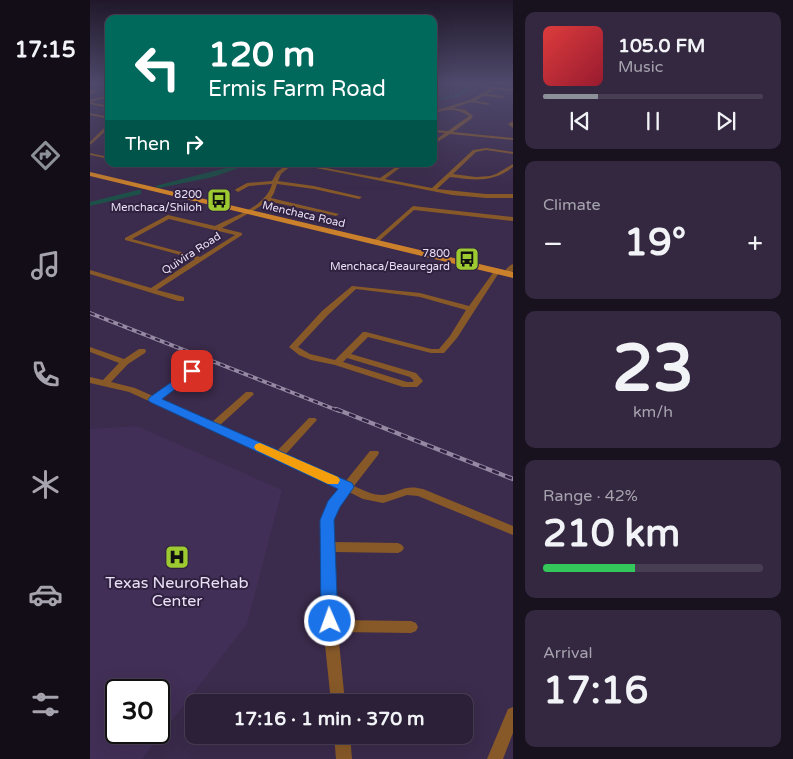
<!DOCTYPE html>
<html lang="en">
<head>
<meta charset="utf-8">
<style>
	body { margin:0; font-family:"Varela Round",sans-serif; background:#342841; color:#f1f3f6; height:100vh; display:flex; flex-direction:column; font-size:19px; white-space:nowrap }
	* { box-sizing:border-box; margin:0 }
	p { font-size:16px; color:#a6a3ae }
	.icon { flex:none; width:28px; height:28px; fill:none; stroke:currentColor; stroke-width:2; stroke-linecap:round; stroke-linejoin:round }
	.map { position:relative; flex:1; overflow:hidden }
	.panel { display:flex; flex-direction:column; gap:12px; padding:12px; background:#18121f; width:280px }
	.panel>* { flex:none }
	.top-card { position:absolute; left:15px; top:15px; width:332px; height:152px; border-radius:10px; box-shadow:0 5px 20px #0002,0 0 0 1px #483e53; background:#00695c; color:#fff; overflow:hidden }
	.speed { position:absolute; left:15px; top:679px; display:flex; gap:10px; font-size:25px; font-weight:700; text-align:center }
	.speed>* { display:grid; place-content:center; width:65px; height:65px; border-radius:50%; background:#2c2039; box-shadow:0 5px 20px #0002,0 0 0 1px #483e53; line-height:1 }
	.speed .limit { border:2px solid #111; border-radius:8px; background:#fff; color:#111 }
	.pin { position:absolute; display:grid; place-items:center; width:42px; height:42px; color:#fff; margin:-21px; border-radius:10px; box-shadow:0 2px 8px #0006 }
	.me { position:absolute; width:55px; margin:-28px; rotate:358deg; stroke-linejoin:round; filter:drop-shadow(0 0 4px #0008) }
	.turn { display:flex; align-items:center; gap:18px; height:105px; padding:0 20px; font-size:22px }
	.turn .icon { width:65px; height:65px; stroke-width:2.5 }
	.turn b { display:block; font-size:35px; line-height:42px }
	.then { display:flex; align-items:center; height:48px; padding:0 20px; background:#0003; gap:10px; font-size:19px }
	.big { font-size:38px; font-weight:700; line-height:1.1 }
	.panel .card { flex:1; display:flex; flex-direction:column; justify-content:center; gap:8px; min-width:0; padding:0 18px; border-radius:10px; background:#342841 }
	.panel .dial { align-items:center; gap:0 }
	.dial b { font-size:65px; line-height:1 }
	.song { display:flex; align-items:center; gap:15px }
	.cover { width:60px; height:60px; border-radius:8px; background:linear-gradient(135deg,hsl(0 70% 55%),hsl(350 70% 35%)) }
	.played { height:5px; border-radius:2px; background:linear-gradient(90deg,#8c9099 25%,#483e53 25%) }
	.keys { display:flex; justify-content:space-around; direction:ltr }
	.heat { display:flex; justify-content:space-between; align-items:center; font-size:28px; direction:ltr }
	.charge { height:8px; border-radius:4px; background:linear-gradient(90deg,#34c759 42%,#483e53 0) }
	.trip { position:absolute; left:95px; top:694px; width:288px; height:50px; border-radius:10px; background:#2c2039; box-shadow:0 5px 20px #0002,0 0 0 1px #483e53; font-weight:700; line-height:50px; text-align:center }
	main { display:flex; flex:1; min-height:0 }
	.menu { display:flex; flex-direction:column; width:90px; justify-content:space-around; align-items:center; background:#120d17; color:#a6a3ae }
	.menu .icon { width:35px; height:35px }
	.menu .on { color:#8c9099 }
	.menu b { font-size:22px; color:#f1f3f6 }
	.map>svg:first-child { display:block }
	.built { fill:#422f57; fill-rule:evenodd }
	.lines { fill:none; stroke-linecap:round; stroke-linejoin:round }
	.stream { stroke:#1e504a; stroke-width:1 }
	.river { fill:#1e504a; fill-rule:evenodd }
	.minor { fill:#875928; fill-rule:evenodd }
	.major { fill:#cb812b; fill-rule:evenodd }
	.rail-far1-casing { stroke:#9488a3; stroke-width:4 }
	.rail-casing { stroke:#9488a3; stroke-width:4.5 }
	.rail-far1 { stroke:#302141; stroke-width:2; stroke-dasharray:5; stroke-linecap:butt }
	.rail { stroke:#302141; stroke-width:2.5; stroke-dasharray:7; stroke-linecap:butt }
	.route { fill:#1a73e8; stroke:#114b97 }
	.slow { fill:#f59e0b }
	.labels { text-anchor:middle; stroke-width:4; stroke-linejoin:round; paint-order:stroke }
	.far-poi-label { font-size:11px; fill:#e9e0f5; stroke:#302141; text-anchor:end }
	.far-street-label { font-size:11px; fill:#e9e0f5; stroke:#302141 }
	.near-poi-label { font-size:16px; fill:#e9e0f5; stroke:#302141 }
</style>
</head>
<body>
<main>
<nav class="menu">
<b>17:15</b>
<svg class="icon on" aria-label="directions" viewBox="0 0 24 24"><path d="M12 3l9 9-9 9-9-9zM9 14v-3h6M13 9l2 2-2 2"/></svg>
<svg class="icon" aria-label="music" viewBox="0 0 24 24"><path d="M9 18V5l10-2v13"/><circle cx="6" cy="18" r="3"/><circle cx="16" cy="16" r="3"/></svg>
<svg class="icon" aria-label="phone" viewBox="0 0 24 24"><path d="M5 4h4l2 5-3 2q2 4 5 5l2-3 5 2v4C11 20 4 13 5 4z"/></svg>
<svg class="icon" aria-label="climate" viewBox="0 0 24 24"><path d="M12 3v18M4 7l16 10M4 17L20 7"/></svg>
<svg class="icon" aria-label="car" viewBox="0 0 24 24"><path d="M5 17H2v-5l4-1 3-4h7l3 4 3 1v5h-3M9 17h6M6 11h13"/><circle cx="7" cy="17" r="2"/><circle cx="17" cy="17" r="2"/></svg>
<svg class="icon" aria-label="filters" viewBox="0 0 24 24"><path d="M4 7h16M4 17h16"/><circle cx="9" cy="7" r="2"/><circle cx="15" cy="17" r="2"/></svg>
</nav>
<div class="map">
<svg width="423" height="759" viewBox="0 0 423 759">
	<rect width="100%" height="100%" fill="#3b2b4c"/>
	<path class="built" d="M47,426L192,490L157,624L52,759H0V429ZM26,690H69V732H26Z"/>
	<g class="lines">
		<polyline class="stream" points="378,82 379,84"/>
		<g class="river">
			<path d="M377,85L381,86C377,98 355,99 344,101V99C355,96 371,95 377,85Z"/>
			<polygon points="151,164 160,164 123,177 69,188 65,186"/>
			<polygon points="48,190 51,190 51,194 0,206 0,202"/>
		</g>
		<g class="minor">
			<polygon points="0,82 7,82 0,84"/>
			<path d="M353,82L423,89V91L406,89L396,94L413,96L414,98L393,96L385,101L399,103V105L381,102L363,108L375,110L383,116L381,119L363,132L423,138V140L360,134L344,144V141L355,133L344,132V130L358,131L379,116C367,108 357,109 344,113V111L380,100L402,88Z"/>
			<polygon points="0,90 7,91 8,92 0,94"/>
			<polygon points="19,95 19,97 0,102 19,106 19,108 0,104 0,100"/>
			<polygon points="0,113 19,117 19,119 0,115"/>
			<polygon points="423,121 423,128 418,124"/>
			<polygon points="18,124 19,124 19,128 0,145 0,142"/>
			<path d="M396,148L423,152V154L396,150L386,152L363,174L386,177L400,176L406,174L423,164V167C402,183 385,180 360,177L347,189L396,194H423V198H396L362,195L206,164H214L290,178L310,164H315L295,179L342,188L383,150Z"/>
			<polygon points="0,153 19,157 19,159 0,155"/>
			<path d="M198,164H203L191,174L188,181L224,186L272,197L269,199L224,189L187,184L184,193L181,198L249,214L246,216L178,201L163,211L132,228L152,233V235L67,290L94,297V301H88L0,274V270L61,288L105,259L35,240V238L78,215L125,226C144,216 176,207 182,184L159,186L148,192L145,190L146,189L157,183L182,181L187,172ZM79,219L145,235L110,257L42,239Z"/>
			<polygon points="323,206 423,217 423,221 324,210 287,243 283,243 283,241"/>
			<path d="M423,264V271L419,275H415C413,272 419,265 423,264Z"/>
			<path d="M407,269L410,271L367,338L354,353H341L278,337L261,354L326,373L333,381L327,387H313L245,365L221,360L209,355L199,347L232,311L262,286L330,293L379,306L405,270ZM266,289L330,297L376,310L360,336L349,349H341L276,332H273L245,360L220,354L208,347L238,315ZM257,358L320,377L324,381L322,382H317L253,362Z"/>
			<path d="M0,347L34,359L49,349H55L56,351L55,353L38,364L21,382L45,388L63,396L99,369H105L106,371L105,373L71,399L122,422L156,392H162L164,394L162,396L129,426L187,451L219,418H225L227,420L225,422L195,455L255,482L280,451H288L289,453L288,455L264,486C273,490 284,496 294,495C309,492 316,484 333,489L423,526V535L328,496L317,495L293,503L273,499L259,492C243,512 243,517 244,542L308,543L312,545L314,548L312,551L308,553L244,552L247,620L321,621L326,623L328,627L326,631L321,633L248,632L255,702H241L233,626L231,519L239,501L250,488L39,392L0,383V377L13,380L29,363L0,352Z"/>
			<polygon points="423,707 423,733 413,759 397,759 418,709"/>
			<polygon points="244,735 260,735 262,759 246,759"/>
		</g>
		<polygon class="major" points="0,172 423,272 423,278 0,176"/>
		<g class="rail-far1-casing">
			<polyline id="rail-far1" points="0,313 249,411"/>
		</g>
		<g class="rail-casing">
			<polyline id="rail" points="246,409 423,479"/>
		</g>
		<use href="#rail-far1" class="rail-far1"/>
		<use href="#rail" class="rail"/>
	</g>
	<linearGradient id="sky" x2="0" y2="1"><stop stop-color="#20182a"/><stop offset="0.44" stop-color="#4f4a6c"/><stop offset="1" stop-color="#4f4a6c" stop-opacity="0"/></linearGradient>
	<rect width="423" height="188" fill="url(#sky)"/>
	<polygon class="route" points="102,368 106,369 108,371 106,373 72,399 262,483 264,487 250,507 244,520 248,621 246,627 240,629 234,627 231,621 230,520 238,501 248,489 60,402 58,400 60,397"/>
	<polygon class="slow" points="170,443 248,477 250,480 248,484 238,484 166,450 164,447 166,444"/>
	<defs>
		<g id="bus-square" transform="scale(1.25)"><rect x="-9" y="-9" width="18" height="18" rx="4" fill="#9dca30" stroke="#302141"/><path d="M-5-6H5V4H4V6H2V4H-2V6H-4V4H-5ZM-3.5-4V0h7V-4ZM-3.5 1.2v1.5H-2V1.2ZM2 1.2v1.5H3.5V1.2Z" fill="#111"/></g>
		<g id="hospital-square" transform="scale(1.25)"><rect x="-9" y="-9" width="18" height="18" rx="4" fill="#9dca30" stroke="#302141"/><path d="M-5-5h3v3.5h4V-5h3V5h-3V1.5h-4V5h-3Z" fill="#111"/></g>
	</defs>
	<g fill-rule="evenodd">
		<use href="#bus-square" x="129" y="200"/>
		<use href="#bus-square" x="377" y="259"/>
		<use href="#hospital-square" x="87" y="557"/>
	</g>
	<g class="labels">
		<g class="far-poi-label">
			<text x="112" y="198">8200<tspan x="112" dy="13">Menchaca/Shiloh</tspan></text>
			<text x="360" y="257">7800<tspan x="360" dy="13">Menchaca/Beauregard</tspan></text>
		</g>
		<g class="far-street-label">
			<text transform="translate(214 214) rotate(13)" y="4">Menchaca Road</text>
			<text transform="translate(101 253) rotate(-33)" y="4">Quivira Road</text>
		</g>
		<g class="near-poi-label">
			<text x="87" y="588">Texas NeuroRehab<tspan x="87" dy="18">Center</tspan></text>
		</g>
	</g>
</svg>
<div class="speed"><div class="limit">30</div></div>
<div class="pin" style="left:102px;top:371px;background:#d93025"><svg class="icon" aria-label="arrive" viewBox="0 0 24 24"><path d="M6 21V4h12l-3 4 3 4H6"/></svg></div>
<svg class="me" style="left:240px;top:621px" viewBox="-20 -20 40 40"><circle r="17" fill="#1a73e8" stroke="#fff" stroke-width="3"/><path d="M0-11L8 9 0 5-8 9z" fill="#fff"/></svg>
<div class="trip">17:16 · 1 min · 370 m</div>
<div class="top-card">
<div class="turn"><svg class="icon" aria-label="left" viewBox="0 0 24 24"><path d="M17 20v-9H6M10 6l-5 5 5 5"/></svg><div><b>120 m</b>Ermis Farm Road</div></div>
<div class="then">Then<svg class="icon" aria-label="right" viewBox="0 0 24 24"><path d="M7 20v-9h11M14 6l5 5-5 5"/></svg></div>
</div>
</div>
<section class="panel">
<div class="card">
<div class="song"><i class="cover"></i><div><b>105.0 FM</b><p>Music</p></div></div>
<div class="played"></div>
<div class="keys"><svg class="icon" aria-label="previous" viewBox="0 0 24 24"><path d="M18 5L8 12l10 7zM5 5v14"/></svg><svg class="icon" aria-label="pause" viewBox="0 0 24 24"><path d="M8 5v14M16 5v14"/></svg><svg class="icon" aria-label="next" viewBox="0 0 24 24"><path d="M6 5l10 7-10 7zM19 5v14"/></svg></div>
</div>
<div class="card"><p>Climate</p>
<div class="heat"><a>−</a><b class="big">19°</b><a>+</a></div>
</div>
<div class="card dial"><b>23</b><p>km/h</p></div>
<div class="card"><p>Range · 42%</p><b class="big">210 km</b><div class="charge"></div></div>
<div class="card"><p>Arrival</p><b class="big">17:16</b></div>
</section>
</main>
</body>
</html>
